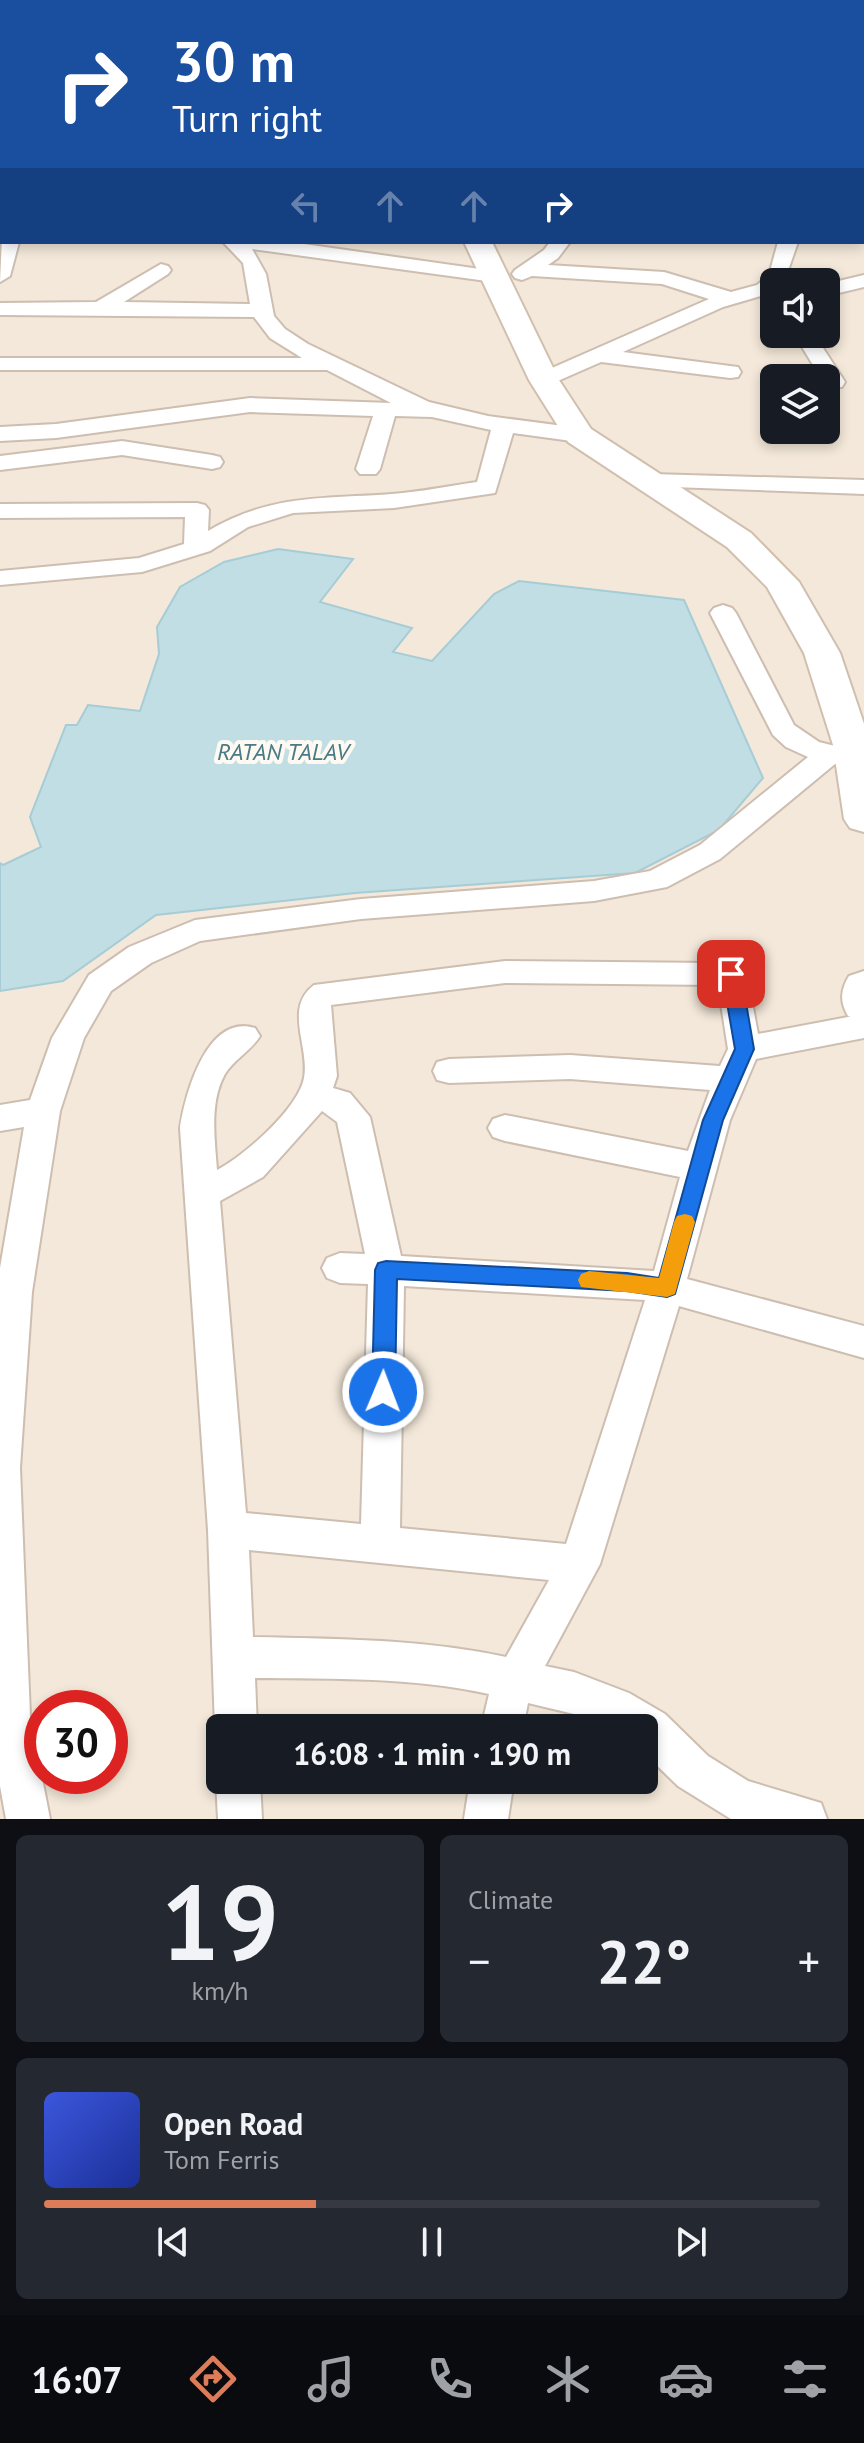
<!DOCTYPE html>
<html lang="en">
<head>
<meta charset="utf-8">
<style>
	body { margin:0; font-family:"PT Sans",sans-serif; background:#242831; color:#f1f3f6; height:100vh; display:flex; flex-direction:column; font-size:30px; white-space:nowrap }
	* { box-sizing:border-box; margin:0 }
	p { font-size:26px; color:#9ea1a6 }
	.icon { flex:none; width:44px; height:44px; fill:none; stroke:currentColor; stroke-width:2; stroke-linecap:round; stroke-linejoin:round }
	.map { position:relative; height:1819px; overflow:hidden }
	.details { display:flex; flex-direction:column; gap:16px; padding:16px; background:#0d0f14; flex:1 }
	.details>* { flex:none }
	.hud { position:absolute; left:0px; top:0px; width:864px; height:244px; box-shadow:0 4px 12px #0003; background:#1a4fa0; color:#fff; overflow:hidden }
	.tools { position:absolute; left:760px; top:268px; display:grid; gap:16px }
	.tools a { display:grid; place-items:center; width:80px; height:80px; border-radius:12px; background:#171b24; box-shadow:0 4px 12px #0003; font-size:40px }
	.speed { position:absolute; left:24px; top:1690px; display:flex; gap:16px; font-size:40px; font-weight:700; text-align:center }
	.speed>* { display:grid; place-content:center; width:104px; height:104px; border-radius:50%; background:#171b24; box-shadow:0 4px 12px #0003; line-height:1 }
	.speed .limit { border:12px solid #d22; background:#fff; color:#111 }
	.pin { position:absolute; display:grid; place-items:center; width:68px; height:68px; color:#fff; margin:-34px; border-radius:16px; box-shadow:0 4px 12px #0006 }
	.me { position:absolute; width:88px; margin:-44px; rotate:1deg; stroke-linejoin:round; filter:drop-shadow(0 0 6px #0008) }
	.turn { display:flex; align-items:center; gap:28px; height:168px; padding:0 40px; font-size:36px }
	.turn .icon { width:104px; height:104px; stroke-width:2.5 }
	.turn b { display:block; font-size:56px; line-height:68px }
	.lanes { display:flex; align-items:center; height:76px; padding:0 40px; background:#0003; justify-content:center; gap:40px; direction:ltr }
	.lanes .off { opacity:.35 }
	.big { font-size:60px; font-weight:800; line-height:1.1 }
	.details .tile { flex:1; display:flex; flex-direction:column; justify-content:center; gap:12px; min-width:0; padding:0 28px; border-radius:12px; background:#242831 }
	.details .dial { align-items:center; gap:0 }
	.dial b { font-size:104px; line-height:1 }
	.song { display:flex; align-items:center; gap:24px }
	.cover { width:96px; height:96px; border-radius:12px; background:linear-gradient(135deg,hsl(230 70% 55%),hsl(230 70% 35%)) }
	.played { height:8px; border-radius:4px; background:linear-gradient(90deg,#dd7c58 35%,#363941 35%) }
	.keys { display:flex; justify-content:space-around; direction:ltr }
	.heat { display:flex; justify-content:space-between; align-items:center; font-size:44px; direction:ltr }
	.details .tiles { flex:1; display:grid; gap:16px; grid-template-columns:1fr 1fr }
	.tile:last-child { grid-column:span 2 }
	.trip { position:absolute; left:206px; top:1714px; width:452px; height:80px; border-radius:12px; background:#171b24; box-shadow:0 4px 12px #0003; font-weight:800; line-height:80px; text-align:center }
	.tabs { display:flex; height:128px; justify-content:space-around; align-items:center; background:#090b0e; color:#9ea1a6 }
	.tabs .icon { width:56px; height:56px }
	.tabs .active { color:#dd7c58 }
	.tabs b { font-size:36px; color:#f1f3f6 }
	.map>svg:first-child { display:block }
	.residential { fill:#f3e8d9; fill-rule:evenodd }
	.water { fill:#c0dee4; stroke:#a6ccd6; stroke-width:2 }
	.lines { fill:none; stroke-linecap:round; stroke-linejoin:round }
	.street-casing { stroke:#cdbeb1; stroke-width:4 }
	.secondary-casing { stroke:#d0bfae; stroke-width:4 }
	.street { fill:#fff; fill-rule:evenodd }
	.secondary { fill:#fff; fill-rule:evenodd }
	.route { fill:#1a73e8; stroke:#114b97; stroke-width:2 }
	.slow { fill:#f59e0b }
	.labels { text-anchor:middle; stroke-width:8; stroke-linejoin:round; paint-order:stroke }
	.water-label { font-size:24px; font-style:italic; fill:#497a87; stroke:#fef9f1 }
</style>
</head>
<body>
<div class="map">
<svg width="864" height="1819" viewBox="0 0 864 1819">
	<rect width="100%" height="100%" fill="#fbf6eb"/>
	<path class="residential" d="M0,0L640,2H2V242H862L864,149V1819H0ZM774,282H826V334H774ZM774,378H826V430H774ZM42,1708H110V1776H42ZM220,1728H644V1780H220Z"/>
	<polygon class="water" points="278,549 353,559 320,602 412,628 393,652 432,661 494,594 519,581 684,600 763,778 719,830 635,873 355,893 156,915 63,981 0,991 0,863 3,865 41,847 30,817 66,725 77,725 88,705 140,711 159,654 157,627 180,587 224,562"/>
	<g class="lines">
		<g class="street-casing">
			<g id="street">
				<polygon points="395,0 449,0 451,2 397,2"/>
				<polygon points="720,0 738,0 740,2 722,2"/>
				<polygon points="2,8 2,22 0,23 0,9"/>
				<rect x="0" y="35" width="2" height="10"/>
				<rect x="862" y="78" width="2" height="11"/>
				<rect x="862" y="117" width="2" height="10"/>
				<rect x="0" y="119" width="2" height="10"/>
				<rect x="0" y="158" width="2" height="11"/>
				<rect x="0" y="214" width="2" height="12"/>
				<polygon points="2,238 2,242 19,242 10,276 0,282"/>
				<path d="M223,242H290L501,272L504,276L501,280L494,282L252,249L266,274L274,316L285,329L308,344L429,402L488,416L579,428L587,430L590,435L587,440L579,442L513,433L495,493L394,508L293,513L248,527L210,551L142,572L0,585V571L139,558L184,544L185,517L0,518V504L197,503L205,505L209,510L208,531C270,494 323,499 392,494C420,492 449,486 477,482L491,430L432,417L395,416L380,469L376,474H360L356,469L373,416L250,412L56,438L0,441V427L56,424L250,398L391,403L327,370H0V358H302L270,338L254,317L0,315V303L96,302L161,264L168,266L171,270L168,274L124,302L250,304L243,263Z"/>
				<polygon points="550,242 570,242 558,258 548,265 664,272 731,292 757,285 769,275 778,242 798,242 784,282 774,282 771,293 723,307 623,352 730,366 738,367 741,372 738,377 730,378 601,362 544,387 536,385 533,380 536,375 709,299 662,284 532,276 522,280 515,278 512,274 515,270 544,250"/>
				<polygon points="864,275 864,287 826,296 826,284"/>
				<polygon points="794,334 814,334 845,382 842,387 826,387 826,378 821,378"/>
				<polygon points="122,441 212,455 220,457 223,462 220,467 212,469 122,455 0,470 0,456"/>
				<polygon points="652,474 864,480 864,494 644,486 640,481 644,476"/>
				<polygon points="723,605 732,608 736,613 794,725 819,742 851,750 855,756 851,762 835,764 720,859 667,887 594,901 361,919 200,941 151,963 111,991 84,1038 60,1111 32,1292 20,1468 30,1716 50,1819 6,1819 0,1786 0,1268 24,1127 0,1131 0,1105 30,1100 52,1038 89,975 129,947 195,920 361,899 594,881 650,871 700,845 808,757 786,747 773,735 710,613 714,608"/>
				<path d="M729,948L740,951L744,959L758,1034L864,1014V1038L756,1059L730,1120L687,1279L864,1326V1358L679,1306L600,1564L545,1666L574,1672L629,1693L665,1714L708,1756L748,1781L821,1803L827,1819H731L678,1786L644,1753V1728H608L574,1714L528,1703L523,1728H481L489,1694C412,1677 333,1679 255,1678L257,1728H220V1741L215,1728L208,1530L180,1128C185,1094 207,1013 255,1028L260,1036C251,1051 234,1059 225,1074C209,1102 215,1140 217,1170C244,1156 298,1109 304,1078C310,1047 283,1008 314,985L505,961L714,963L718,951ZM505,983L718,985L728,1049L720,1066L570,1055L449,1059L437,1062L433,1071L437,1080L449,1083L570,1079L710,1090L688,1151L505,1115L493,1119L488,1128L493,1137L505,1141L680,1177L654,1271L401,1256L370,1117L350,1093L333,1088L337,1076L331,1005ZM322,1111L337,1122L365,1254L340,1253L327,1258L322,1268L327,1278L340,1283L368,1284L361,1524L246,1513L220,1201L263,1177ZM404,1286L645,1300L566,1544L400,1528ZM249,1550L549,1580L506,1657C422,1639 339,1639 253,1637Z"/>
				<polygon points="220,1771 220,1780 260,1780 262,1819 218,1819 216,1780"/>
				<polygon points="470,1780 514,1780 508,1819 464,1819"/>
			</g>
		</g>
		<g class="secondary-casing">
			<g id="secondary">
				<rect x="347" y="0" width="22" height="2"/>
				<polygon points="464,242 492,242 559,380 591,429 751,533 799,582 840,653 864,724 864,832 850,828 844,819 833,745 804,653 767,587 727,547 568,442 529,380"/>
				<path d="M864,971V1021L848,1016C840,1002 840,991 849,976Z"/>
			</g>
		</g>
		<use href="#street" class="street"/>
		<use href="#secondary" class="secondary"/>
	</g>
	<polygon class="route" points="731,967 741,974 754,1049 723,1120 675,1294 667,1297 627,1291 397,1279 395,1392 391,1399 383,1402 375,1399 372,1392 375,1270 378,1263 386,1261 627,1273 659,1278 703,1120 735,1049 722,974"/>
	<polygon class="slow" points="685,1214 692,1216 695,1222 675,1294 667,1297 581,1287 578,1280 581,1274 589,1271 659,1278 674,1222 677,1216"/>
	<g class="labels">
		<g class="water-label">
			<text x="283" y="760">RATAN TALAV</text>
		</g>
	</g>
</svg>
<div class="tools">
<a><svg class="icon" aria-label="sound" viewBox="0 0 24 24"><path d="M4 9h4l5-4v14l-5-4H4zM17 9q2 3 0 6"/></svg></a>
<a><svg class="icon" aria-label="layers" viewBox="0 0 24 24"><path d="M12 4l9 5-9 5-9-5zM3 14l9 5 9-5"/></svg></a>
</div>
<div class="speed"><div class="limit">30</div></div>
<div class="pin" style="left:731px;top:974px;background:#d93025"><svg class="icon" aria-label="arrive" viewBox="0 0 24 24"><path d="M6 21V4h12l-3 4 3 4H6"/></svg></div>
<svg class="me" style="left:383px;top:1392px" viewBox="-20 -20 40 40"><circle r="17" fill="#1a73e8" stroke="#fff" stroke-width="3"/><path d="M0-11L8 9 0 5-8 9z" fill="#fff"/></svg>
<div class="trip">16:08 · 1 min · 190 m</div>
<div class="hud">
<div class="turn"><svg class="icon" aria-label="right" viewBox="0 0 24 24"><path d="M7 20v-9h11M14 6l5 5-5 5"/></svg><div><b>30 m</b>Turn right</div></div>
<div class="lanes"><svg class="icon off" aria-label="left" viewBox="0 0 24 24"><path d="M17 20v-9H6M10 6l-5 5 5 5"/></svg><svg class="icon off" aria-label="ahead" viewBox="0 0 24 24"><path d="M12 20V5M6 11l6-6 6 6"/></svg><svg class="icon off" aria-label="ahead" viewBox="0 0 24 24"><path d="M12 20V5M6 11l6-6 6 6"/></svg><svg class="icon" aria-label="right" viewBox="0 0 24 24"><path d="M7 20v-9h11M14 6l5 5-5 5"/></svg></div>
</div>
</div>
<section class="details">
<div class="tiles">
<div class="tile dial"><b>19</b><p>km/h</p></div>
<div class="tile"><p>Climate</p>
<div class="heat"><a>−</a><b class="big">22°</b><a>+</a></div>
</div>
<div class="tile">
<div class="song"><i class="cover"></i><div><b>Open Road</b><p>Tom Ferris</p></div></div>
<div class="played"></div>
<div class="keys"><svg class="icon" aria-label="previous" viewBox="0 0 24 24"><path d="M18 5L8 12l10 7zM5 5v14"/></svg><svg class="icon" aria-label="pause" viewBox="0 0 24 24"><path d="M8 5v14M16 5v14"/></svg><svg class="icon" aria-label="next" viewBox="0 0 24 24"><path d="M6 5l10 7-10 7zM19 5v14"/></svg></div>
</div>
</div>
</section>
<nav class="tabs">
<b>16:07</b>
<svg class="icon active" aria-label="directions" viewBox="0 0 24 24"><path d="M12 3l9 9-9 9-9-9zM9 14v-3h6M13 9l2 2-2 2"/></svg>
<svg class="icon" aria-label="music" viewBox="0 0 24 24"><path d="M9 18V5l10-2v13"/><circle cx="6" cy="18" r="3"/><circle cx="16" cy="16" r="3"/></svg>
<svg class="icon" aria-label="phone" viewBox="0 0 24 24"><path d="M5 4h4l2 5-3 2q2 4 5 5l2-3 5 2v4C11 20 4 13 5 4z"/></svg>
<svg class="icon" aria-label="climate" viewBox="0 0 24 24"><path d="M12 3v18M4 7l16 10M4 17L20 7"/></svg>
<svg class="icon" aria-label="car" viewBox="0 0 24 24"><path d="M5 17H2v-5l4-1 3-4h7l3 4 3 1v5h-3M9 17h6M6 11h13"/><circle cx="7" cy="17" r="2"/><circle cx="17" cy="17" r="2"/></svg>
<svg class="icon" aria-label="filters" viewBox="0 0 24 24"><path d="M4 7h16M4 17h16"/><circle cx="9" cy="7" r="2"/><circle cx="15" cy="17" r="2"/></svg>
</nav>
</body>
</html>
